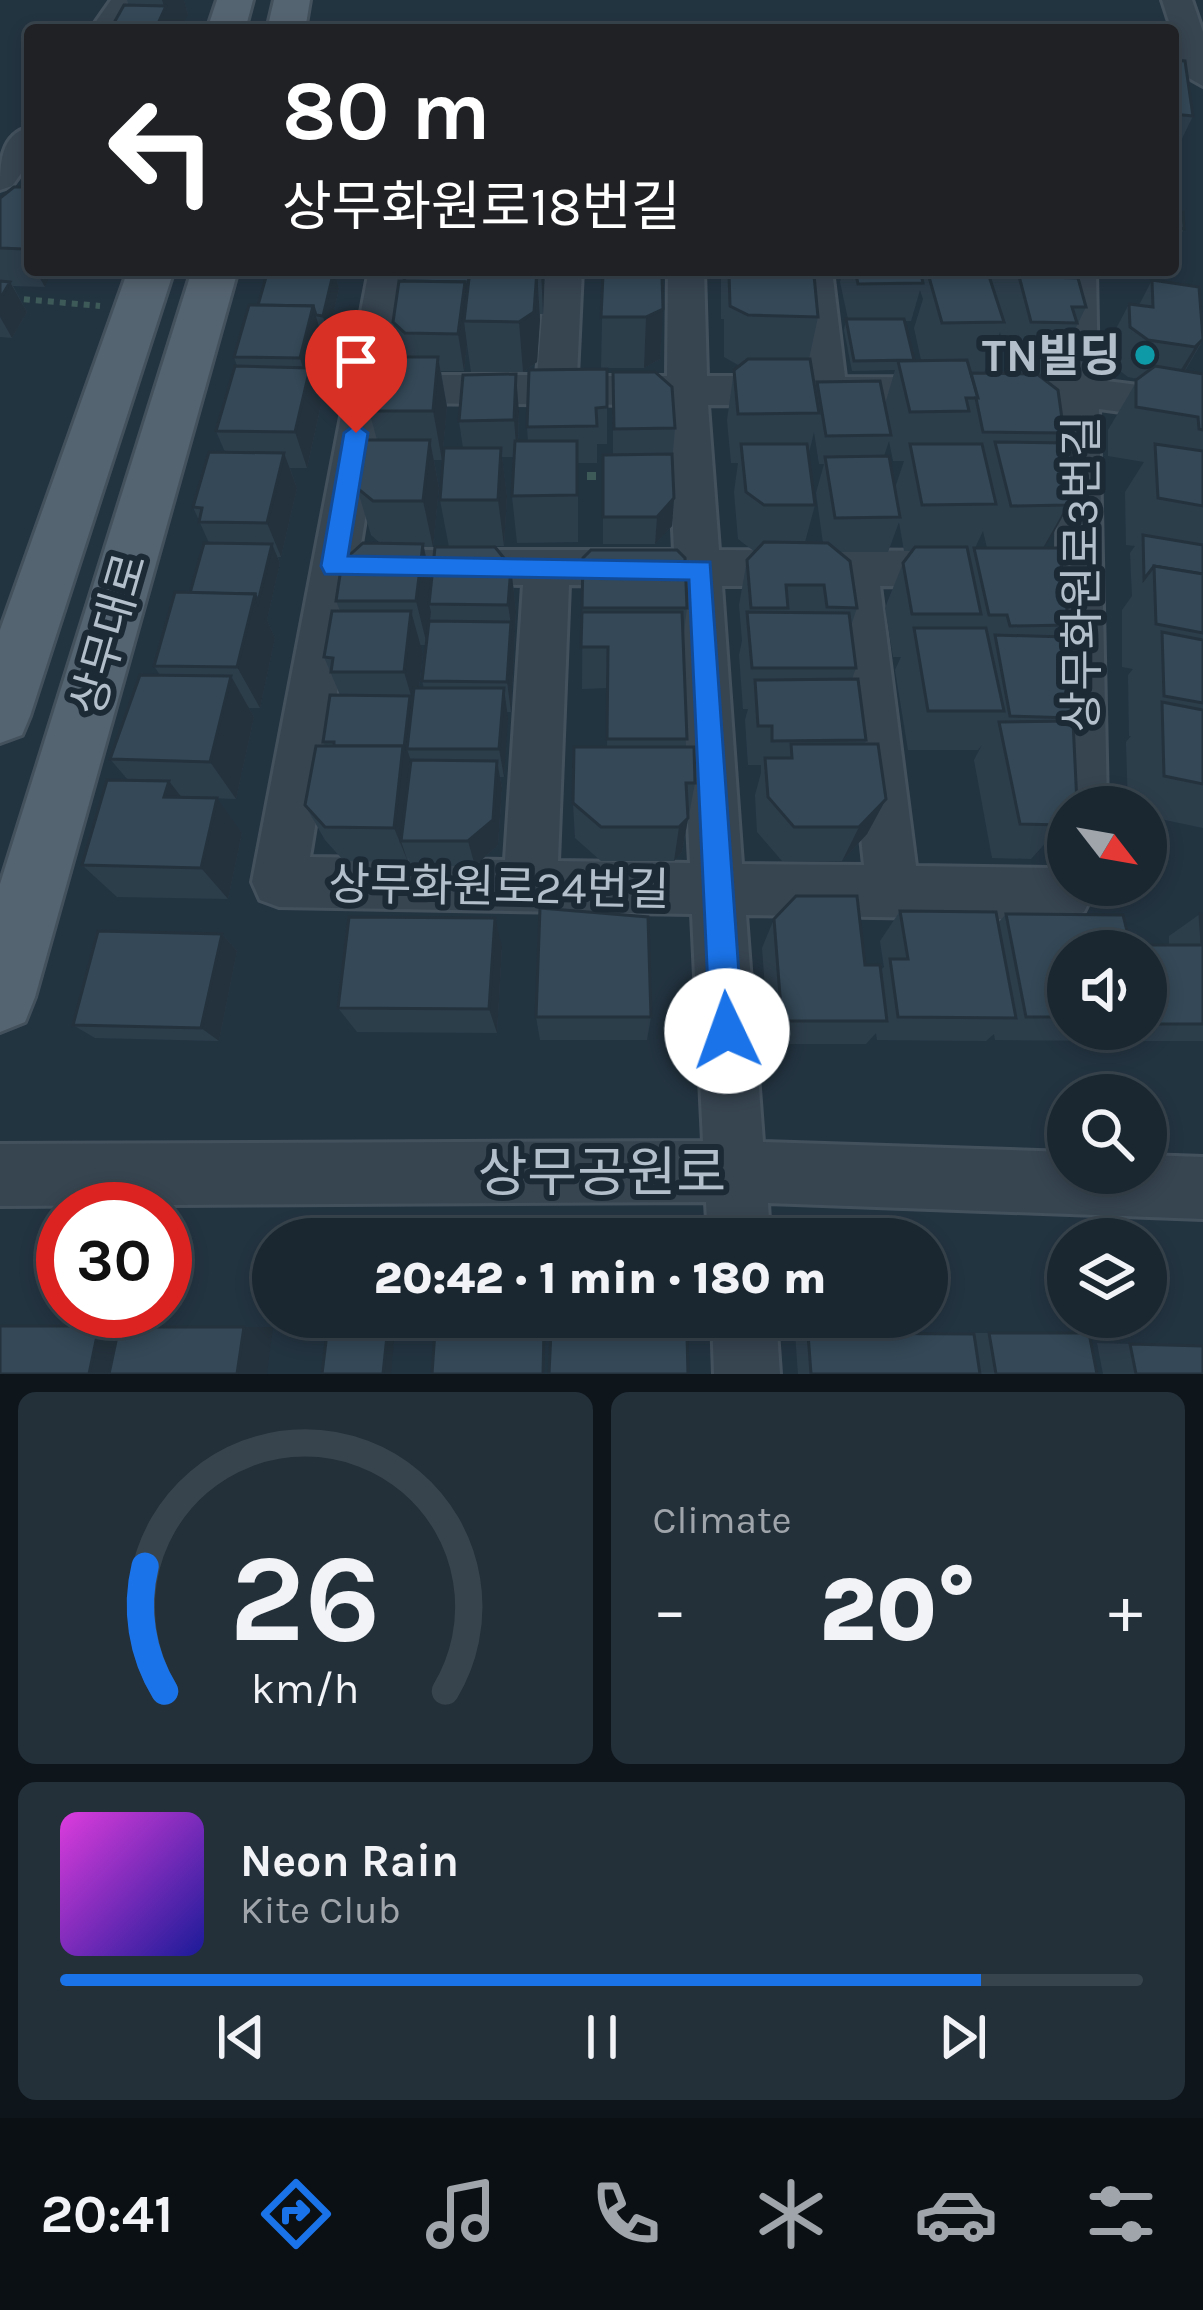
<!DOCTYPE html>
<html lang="en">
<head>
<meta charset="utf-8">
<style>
	body { margin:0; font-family:Karla,"Noto Sans KR",sans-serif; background:#232f39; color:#f1f3f6; height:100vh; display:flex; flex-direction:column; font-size:45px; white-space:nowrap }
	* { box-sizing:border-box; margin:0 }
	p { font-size:39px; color:#9fa5ab }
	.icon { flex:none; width:66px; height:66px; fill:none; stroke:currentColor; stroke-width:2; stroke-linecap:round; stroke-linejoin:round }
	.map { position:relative; height:1374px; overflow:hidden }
	.drawer { display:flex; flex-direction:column; gap:18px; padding:18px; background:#0e151b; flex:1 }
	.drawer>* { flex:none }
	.hud { position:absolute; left:24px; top:24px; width:1155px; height:252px; border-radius:12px; box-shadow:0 6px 18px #0003,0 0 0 3px #38444d; background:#202124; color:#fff; overflow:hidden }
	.needle { width:78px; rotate:121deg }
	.buttons { position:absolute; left:1047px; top:786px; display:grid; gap:24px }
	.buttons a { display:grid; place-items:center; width:120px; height:120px; border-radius:50%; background:#1a2731; box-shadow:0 6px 18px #0003,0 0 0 3px #38444d; font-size:60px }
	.speed { position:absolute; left:36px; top:1182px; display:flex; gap:24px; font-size:60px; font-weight:700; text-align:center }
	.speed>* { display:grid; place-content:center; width:156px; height:156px; border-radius:50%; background:#1a2731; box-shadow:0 6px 18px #0003,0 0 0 3px #38444d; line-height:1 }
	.speed .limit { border:18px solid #d22; background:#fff; color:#111 }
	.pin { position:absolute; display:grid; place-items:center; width:102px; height:102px; color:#fff; margin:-123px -51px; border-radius:50% 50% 50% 0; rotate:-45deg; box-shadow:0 0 12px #0007 }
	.pin .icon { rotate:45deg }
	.me { position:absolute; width:132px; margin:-66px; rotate:357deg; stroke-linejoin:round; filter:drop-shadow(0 0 9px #0008) }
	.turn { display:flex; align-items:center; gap:42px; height:252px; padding:0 60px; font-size:54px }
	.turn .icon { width:156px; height:156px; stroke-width:2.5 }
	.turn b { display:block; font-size:84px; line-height:102px }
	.big { font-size:90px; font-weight:800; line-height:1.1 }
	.drawer .tile { flex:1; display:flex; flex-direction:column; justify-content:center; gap:18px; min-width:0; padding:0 42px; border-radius:18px; background:#232f39 }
	.drawer .dial { align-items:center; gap:0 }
	.dial svg { height:312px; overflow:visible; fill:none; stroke:#38444d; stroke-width:7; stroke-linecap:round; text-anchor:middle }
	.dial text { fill:#f1f3f6; stroke:none }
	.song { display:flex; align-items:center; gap:36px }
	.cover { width:144px; height:144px; border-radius:18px; background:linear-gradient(135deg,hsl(300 70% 55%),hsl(240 70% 35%)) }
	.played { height:12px; border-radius:6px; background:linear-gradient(90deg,#1a73e8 85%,#38444d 85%) }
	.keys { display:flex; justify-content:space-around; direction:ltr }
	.heat { display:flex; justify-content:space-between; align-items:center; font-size:66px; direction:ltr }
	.drawer .tiles { flex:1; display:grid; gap:18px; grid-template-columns:1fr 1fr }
	.tile:last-child { grid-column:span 2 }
	.trip { position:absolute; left:252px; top:1218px; width:696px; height:120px; border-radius:60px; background:#1a2731; box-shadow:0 6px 18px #0003,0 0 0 3px #38444d; font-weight:800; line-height:120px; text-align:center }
	.tabs { display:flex; height:192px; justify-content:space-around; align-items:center; background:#0a1014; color:#9fa5ab }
	.tabs .icon { width:84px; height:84px }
	.tabs .selected { color:#1a73e8 }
	.tabs b { font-size:54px; color:#f1f3f6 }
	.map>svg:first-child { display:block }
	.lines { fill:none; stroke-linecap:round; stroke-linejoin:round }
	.minor-casing { stroke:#43515d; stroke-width:6 }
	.major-casing { stroke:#43515d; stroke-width:6 }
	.path-far1 { stroke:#3e5a58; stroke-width:6; stroke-dasharray:6 6; stroke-linecap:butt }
	.path { stroke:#3e5a58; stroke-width:8; stroke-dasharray:9 9; stroke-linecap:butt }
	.minor { fill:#374551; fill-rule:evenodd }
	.major { fill:#556471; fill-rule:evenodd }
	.wall { fill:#2d3e4b; fill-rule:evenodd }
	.shaded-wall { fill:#24323d }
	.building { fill:#344857; stroke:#24323d; stroke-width:3 }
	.route { fill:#1a73e8; stroke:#114b97; stroke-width:3 }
	.culture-dot { fill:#0f9aa8; stroke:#1c2a36; stroke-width:4.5 }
	.labels { text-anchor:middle; stroke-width:12; stroke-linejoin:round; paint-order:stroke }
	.poi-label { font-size:45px; font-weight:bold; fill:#b3c0cb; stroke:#1c2a36; text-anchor:end }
	.street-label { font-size:45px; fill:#b3c0cb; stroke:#1c2a36 }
	.near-street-label { font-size:54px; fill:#b3c0cb; stroke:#1c2a36 }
</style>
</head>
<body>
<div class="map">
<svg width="1203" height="1374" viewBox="0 0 1203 1374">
	<rect width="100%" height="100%" fill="#233441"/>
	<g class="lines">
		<g class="minor-casing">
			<g id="minor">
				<polygon points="111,0 141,0 120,30 90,30"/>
				<polygon points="1162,0 1192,0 1203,32 1203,86 1187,77"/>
				<path d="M30,127V161L12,186L0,190C0,164 0,134 30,127Z"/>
				<path d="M369,270H405L388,375H537L546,270H582L577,376H667L668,270H704L707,376H805L796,270H832L845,377L1059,378L1060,270H1096L1098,380L1203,393V423L1099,409L1107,807H1068V825L1055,807L1057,587L880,586L916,866L1051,868L1068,860V885H1097L1084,912L1065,920L746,915L763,1142L1068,1152V1173H1146V1155L1203,1157V1219L768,1203L770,1239H708L706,1202L0,1206V1144L703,1141L692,914L279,907L260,900L252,882ZM384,403L667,405L674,550H360ZM708,405L1059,406L1057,551L719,550ZM355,582L523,585L505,860L310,857ZM569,585L676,586L690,863L558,861ZM722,586H834L864,865L742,864Z"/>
				<polygon points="712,1317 776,1317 780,1374 714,1374"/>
			</g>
		</g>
		<g class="major-casing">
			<g id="major">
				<polygon points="217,0 253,0 245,30 207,30"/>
				<polygon points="274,0 310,0 305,30 267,30"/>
				<polygon points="128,270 174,270 30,716 22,735 0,743 0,630"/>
				<polygon points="192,270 238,270 35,997 25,1022 0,1032 0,884"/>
			</g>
		</g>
		<polyline class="path-far1" points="0,297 100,306"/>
		<polyline class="path" points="569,476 608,476"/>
		<use href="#minor" class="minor"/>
		<use href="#major" class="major"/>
	</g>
	<g class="wall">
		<polygon points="127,0 184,0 188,15 129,5"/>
		<polygon points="1173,60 1193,116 1174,155 1173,155"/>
		<polygon points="30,187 30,270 53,270 45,287 13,286 27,312 12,338 0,337 0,198"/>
		<polygon points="1173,211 1184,229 1178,239 1173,238"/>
		<polygon points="334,270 339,289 328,336 322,336 324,344 315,384 321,405 307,468 290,468 297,488 281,557 278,557 280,563 267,620 275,638 260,708 249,708 254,717 236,799 182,797 242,833 228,899 117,897 82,865 128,780 110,759 160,675 154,666 190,593 209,543 193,507 225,452 216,431 237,366 234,357 258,305"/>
		<path d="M406,270H548V274H545L543,314H540L537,362L523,372H471L467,344L464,371H441L447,407L442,460H434L439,488L433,547H424L431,581L511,567L516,611L511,712H507L504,777H500L502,788L498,845L475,866H411L408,858V862L344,861L325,840L305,805L325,746L323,742L340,695L324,657L340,611L336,601L381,544L371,535L357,488L377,440L369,411L400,357L393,322ZM420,645H426L422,681L424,688H419L423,654Z"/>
		<polygon points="598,270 664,270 660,359 644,368 601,368 603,278 598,278"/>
		<path d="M721,270H807L806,274L818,317L809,359L815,391L817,382L885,404L895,370L852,371L844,330L846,319H848L840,282L843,270H1082L1079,280L1086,307L1053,374L1010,373L1000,332L984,373L1064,433L1059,443L1079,487L1043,548L1069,625L1061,637L1072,718L1070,721L1062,825L1031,859L992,858L974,760L982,745L978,750H908L895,670L901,657H893L885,608L903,563L912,551H904L899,522L888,552H840L857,608L851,626L856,668L852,679L866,740L865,744L886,799L867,834L842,861H782L757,832L755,795L761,773V765H748L745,720L748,709H743L739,655L742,641L739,605L747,560L755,552L738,539L734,492L738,463H731L727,420L734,370L740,366L724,357V319H721ZM920,290L923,299L914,328L921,360H913L905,321H911ZM814,432L819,464H824L816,493L823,543L805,542L815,505L808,457ZM889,441L893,461H904L895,488L884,456ZM983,531L987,548H975Z"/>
		<polygon points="1152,280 1203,340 1185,371 1203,374 1203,828 1146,816 1146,807 1128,807 1126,742 1131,736 1129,736 1128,675 1133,669 1122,667 1122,610 1132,596 1130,553 1135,546 1126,545 1125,492 1144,462 1108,456 1108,430 1138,379 1128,377 1111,364 1109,342 1129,304 1139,305"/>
		<polygon points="607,369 607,444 597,444 597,463 578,463 578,542 517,543 512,496 514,457 502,457 507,496 504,546 449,547 440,500 463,448 459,421 519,412 518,441 528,441 527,427"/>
		<polygon points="613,372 675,428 672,463 674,498 672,526 655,544 603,544 603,455 613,455"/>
		<polygon points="583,558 687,608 683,640 686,747 695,783 682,852 674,861 601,861 575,838 573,803 607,747 608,688 582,689"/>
		<path d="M900,911L998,923L1006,914L1130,945H1169V936L1200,914L1203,915V1041H1118L1117,1036L1109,1041L995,1040L994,1034L986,1041L877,1040L876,1033L866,1044H769L762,948L774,919L880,971L884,967L880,941ZM1068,951H1146V1029H1068Z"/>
		<polygon points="222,934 237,951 219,1041 95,1038 73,1025"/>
		<polygon points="502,947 497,1033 357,1032 338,1008"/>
		<polygon points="536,1017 651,1017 647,1040 540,1040"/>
		<polygon points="795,1333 989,1333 1097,1374 798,1374"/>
		<polygon points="1097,1343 1203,1346 1203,1374 1103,1374"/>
	</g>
	<g class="shaded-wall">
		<polygon points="162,0 184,0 188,15 179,30 155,30 165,9"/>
		<polygon points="30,237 30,260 24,249"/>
		<polygon points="35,270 53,270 45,287"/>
		<polygon points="334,270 339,289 328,336 323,316"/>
		<polygon points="537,270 540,320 537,362 523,372 519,322"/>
		<polygon points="541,270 545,270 543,314"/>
		<polygon points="10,282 27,312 12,338 0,317 0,299"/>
		<polygon points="465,282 470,320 464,321 467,344 464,371 458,334"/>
		<polygon points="313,306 324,344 315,384 321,405 307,468 295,432 307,380 300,358"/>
		<polygon points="663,309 660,359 644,368 646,317"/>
		<polygon points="1203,339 1182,375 1172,384 1195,347"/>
		<polygon points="438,357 447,407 442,460 433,411"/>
		<polygon points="516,374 519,412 517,457 514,420"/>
		<polygon points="430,440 439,488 433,547 423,501"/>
		<polygon points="501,448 507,496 504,546 498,500"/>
		<polygon points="284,453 297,488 281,557 267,523"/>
		<polygon points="1079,487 1053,534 1041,552 1067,505"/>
		<polygon points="674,498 672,526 655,544 657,517"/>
		<polygon points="272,544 280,563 267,620 275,638 260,708 237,667 255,594"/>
		<polygon points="423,544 433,589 429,604 431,612 427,645 416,601"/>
		<polygon points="511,567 516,611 511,712 507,682 511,625 508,605"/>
		<polygon points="411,611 423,654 416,713 404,672"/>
		<polygon points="231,676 254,717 236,799 210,762"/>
		<polygon points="504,688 508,718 504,777 499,749"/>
		<polygon points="410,696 419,725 407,749 414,770 401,841 408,862 394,828"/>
		<polygon points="497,761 502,788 498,845 475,866 468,841"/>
		<polygon points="169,781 197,817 164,797"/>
		<polygon points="217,798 242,833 228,899 201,868"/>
		<polygon points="886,799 867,834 842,861 859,827"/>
		<polygon points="688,818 682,852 674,861 679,827"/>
		<polygon points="495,918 502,947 497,1033 489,1009"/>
		<polygon points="222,934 237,951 219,1041 201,1028"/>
		<polygon points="389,1317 396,1317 391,1374 383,1374"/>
		<polygon points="99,1326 140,1327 131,1374 89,1374"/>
		<polygon points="244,1327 273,1327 267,1374 237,1374"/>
	</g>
	<g class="building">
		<polygon points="124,5 166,6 155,30 110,30"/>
		<polygon points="1173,60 1185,61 1193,116 1173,114"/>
		<polygon points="14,187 30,187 30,237 24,249 0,248 0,198"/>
		<polygon points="1173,211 1183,212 1184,229 1173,227"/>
		<polygon points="268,270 334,270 323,316 316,315 313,306 258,305"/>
		<polygon points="406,270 470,270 467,296 465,282 404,281"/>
		<polygon points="470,270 537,270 534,312 519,322 464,321"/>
		<polygon points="855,270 920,270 923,283 858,284"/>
		<polygon points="945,270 1005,270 945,271"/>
		<polygon points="1020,270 1082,270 1082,273 1020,272"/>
		<polygon points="729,273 814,275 818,317 748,315 730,306"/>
		<polygon points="603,275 662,276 663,309 646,317 601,317"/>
		<polygon points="989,276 1004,322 942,323 929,277"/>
		<polygon points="1019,276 1078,278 1086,307 1072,307 1077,323 1031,322"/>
		<polygon points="1152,280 1199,287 1203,339 1195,347 1148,340 1130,327 1129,304 1153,307"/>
		<polygon points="0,281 10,282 0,299"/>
		<polygon points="399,281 465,282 458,334 405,333 393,322"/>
		<polygon points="249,305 313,306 300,358 234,357"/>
		<polygon points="846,319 904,319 914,360 854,361"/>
		<polygon points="392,357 438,357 433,411 369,411 375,368"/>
		<polygon points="748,359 810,359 819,413 738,414 734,370"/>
		<polygon points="967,360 978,398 966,398 969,411 910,412 898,361"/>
		<polygon points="235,366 310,368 295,432 216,431"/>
		<polygon points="1155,366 1203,374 1203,430 1199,429 1198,417 1136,407 1136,380"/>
		<polygon points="607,369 607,407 596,408 597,426 527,427 529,370"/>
		<polygon points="613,372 655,372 672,387 675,428 614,429"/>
		<polygon points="971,373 1037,374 1058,390 1064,433 983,432 976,398 978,398"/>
		<polygon points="516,374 514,420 459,421 463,375"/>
		<polygon points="880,381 891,435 826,436 817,382"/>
		<polygon points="365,440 430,440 423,501 373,501 357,488"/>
		<polygon points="515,441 577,441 577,495 512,496"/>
		<polygon points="995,442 1068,443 1079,487 1067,505 1011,506"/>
		<polygon points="741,444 807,444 815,505 764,505 746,492"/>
		<polygon points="910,444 982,444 996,504 922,505"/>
		<polygon points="1155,444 1203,451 1203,506 1158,498"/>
		<polygon points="444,448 501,448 498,500 440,500"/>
		<polygon points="209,452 284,453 267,523 199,522 202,508 193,507"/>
		<polygon points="672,454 674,498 657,517 603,517 603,455"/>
		<polygon points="889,456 900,517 835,518 825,457"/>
		<polygon points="1143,535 1203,545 1203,574 1154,566 1144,579"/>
		<polygon points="764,542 828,543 850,561 857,608 827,607 824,585 786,585 788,608 751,608 747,560"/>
		<polygon points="204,543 272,544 258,602 255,594 190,593"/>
		<polygon points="363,543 423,544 416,601 336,601 342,562"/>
		<polygon points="435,547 495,547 511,567 508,605 429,604"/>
		<polygon points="915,547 967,547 981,614 912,614 903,563"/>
		<polygon points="974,548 1059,548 1069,625 1010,626 1007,615 989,615"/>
		<polygon points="591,550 677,550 685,558 687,608 582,608 583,558"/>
		<polygon points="1154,566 1203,574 1203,633 1156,624"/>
		<polygon points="175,592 255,594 237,667 154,666"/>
		<polygon points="332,611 411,611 404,672 331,672 333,658 324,657"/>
		<polygon points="582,612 682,612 687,739 607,739 608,647 581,647"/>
		<polygon points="747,612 849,613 856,668 752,668"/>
		<polygon points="429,621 511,622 507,682 422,681"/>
		<polygon points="914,628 986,628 1004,711 928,711"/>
		<polygon points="1162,632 1203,640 1203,703 1164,696"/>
		<polygon points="995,635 1066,637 1072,718 1010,716"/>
		<polygon points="140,675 231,676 210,762 110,759"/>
		<polygon points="858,679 866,740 772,741 772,726 758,726 755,680"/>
		<polygon points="414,688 504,688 499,749 407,749"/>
		<polygon points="330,695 410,696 404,748 403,746 334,746 334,742 323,742"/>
		<polygon points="1162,702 1203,710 1203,784 1164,776"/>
		<polygon points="1073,721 1077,804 1075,807 1068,807 1068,817 1062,825 1020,824 999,722"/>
		<polygon points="791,744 878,744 886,799 859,827 794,827 768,797 765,758 792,758"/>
		<polygon points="316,746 403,746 394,828 325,827 305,805"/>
		<polygon points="574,747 694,747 695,783 686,783 688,818 679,827 601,827 573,803"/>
		<polygon points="411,760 497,761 493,820 468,841 401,841"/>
		<polygon points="107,780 169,781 164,797 217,798 201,868 82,865"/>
		<polygon points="796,896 857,896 865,965 880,965 887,1021 782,1021 774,919"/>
		<polygon points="540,908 648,917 651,1017 536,1017"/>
		<polygon points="900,911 996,912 1016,1018 898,1017 890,959 908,959"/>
		<polygon points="1006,914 1123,915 1132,951 1068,951 1068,1017 1026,1017"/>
		<polygon points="1200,914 1203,915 1203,1024 1148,1024 1146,1008 1146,951 1132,951 1130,945 1202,945"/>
		<polygon points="349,917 495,918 489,1009 338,1008"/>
		<polygon points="98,931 222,934 201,1028 73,1025"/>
		<polygon points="329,1317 389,1317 383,1374 322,1374"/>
		<polygon points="0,1326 99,1326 89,1374 0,1374"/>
		<polygon points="119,1327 244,1327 237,1374 109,1374"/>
		<polygon points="435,1331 544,1331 543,1374 432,1374"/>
		<polygon points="551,1332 687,1334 688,1374 549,1374"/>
		<polygon points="808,1333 974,1334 980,1374 811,1374"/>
		<polygon points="989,1333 1089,1333 1097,1374 996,1374"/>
		<polygon points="1130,1344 1203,1346 1203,1374 1136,1374"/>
	</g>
	<polygon class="route" points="356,424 368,433 348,556 710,562 743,1031 738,1043 727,1047 715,1043 710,1031 689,580 325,574 321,566 344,433"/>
	<circle class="culture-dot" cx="1145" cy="355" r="12"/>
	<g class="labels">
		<g class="poi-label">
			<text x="1121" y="371">TN빌딩</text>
		</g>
		<g class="street-label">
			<text transform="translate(1081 574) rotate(-90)" y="16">상무화원로3번길</text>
			<text transform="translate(108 634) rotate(-74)" y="16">상무대로</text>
			<text transform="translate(499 886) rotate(1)" y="16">상무화원로24번길</text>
		</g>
		<g class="near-street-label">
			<text x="602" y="1191">상무공원로</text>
		</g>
	</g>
</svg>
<div class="buttons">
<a><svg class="needle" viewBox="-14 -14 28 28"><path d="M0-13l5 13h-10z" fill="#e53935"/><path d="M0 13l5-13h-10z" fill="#9fa5ab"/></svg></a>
<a><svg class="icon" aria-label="sound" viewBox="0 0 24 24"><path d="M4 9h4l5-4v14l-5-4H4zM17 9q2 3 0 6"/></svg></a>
<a><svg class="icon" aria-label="search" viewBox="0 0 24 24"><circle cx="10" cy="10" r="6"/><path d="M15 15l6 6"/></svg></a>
<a><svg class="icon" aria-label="layers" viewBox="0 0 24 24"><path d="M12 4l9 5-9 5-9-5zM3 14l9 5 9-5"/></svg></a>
</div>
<div class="speed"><div class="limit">30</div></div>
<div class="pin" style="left:356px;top:433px;background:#d93025"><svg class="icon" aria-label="arrive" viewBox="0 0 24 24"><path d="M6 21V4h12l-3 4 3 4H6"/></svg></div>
<svg class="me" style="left:727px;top:1031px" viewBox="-20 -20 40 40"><circle r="19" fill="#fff"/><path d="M0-13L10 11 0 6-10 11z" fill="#1a73e8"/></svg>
<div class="trip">20:42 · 1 min · 180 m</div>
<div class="hud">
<div class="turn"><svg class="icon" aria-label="left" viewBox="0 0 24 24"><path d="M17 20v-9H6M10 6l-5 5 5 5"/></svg><div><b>80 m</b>상무화원로18번길</div></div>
</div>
</div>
<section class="drawer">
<div class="tiles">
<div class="tile dial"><svg viewBox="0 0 100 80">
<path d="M14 69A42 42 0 1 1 86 69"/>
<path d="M14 69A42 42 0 0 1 9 37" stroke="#1a73e8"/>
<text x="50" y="56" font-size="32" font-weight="700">26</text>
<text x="50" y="72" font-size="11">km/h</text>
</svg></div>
<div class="tile"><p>Climate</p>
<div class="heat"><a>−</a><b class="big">20°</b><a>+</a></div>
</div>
<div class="tile">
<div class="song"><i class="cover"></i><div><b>Neon Rain</b><p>Kite Club</p></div></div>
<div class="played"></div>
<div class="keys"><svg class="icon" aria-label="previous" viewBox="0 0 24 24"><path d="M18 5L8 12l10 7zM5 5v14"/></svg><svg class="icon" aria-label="pause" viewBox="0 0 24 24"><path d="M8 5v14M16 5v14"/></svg><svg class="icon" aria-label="next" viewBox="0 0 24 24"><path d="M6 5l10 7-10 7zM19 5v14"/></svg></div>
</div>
</div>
</section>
<nav class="tabs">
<b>20:41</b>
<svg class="icon selected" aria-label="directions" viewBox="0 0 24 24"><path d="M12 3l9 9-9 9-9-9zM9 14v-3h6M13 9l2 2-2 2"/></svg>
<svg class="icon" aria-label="music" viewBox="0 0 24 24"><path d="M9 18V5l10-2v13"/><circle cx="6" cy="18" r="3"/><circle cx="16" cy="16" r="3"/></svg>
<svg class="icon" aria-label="phone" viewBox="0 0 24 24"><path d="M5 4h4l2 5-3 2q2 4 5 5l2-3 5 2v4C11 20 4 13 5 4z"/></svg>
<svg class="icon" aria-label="climate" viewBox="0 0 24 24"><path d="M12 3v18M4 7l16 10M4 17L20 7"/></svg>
<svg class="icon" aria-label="car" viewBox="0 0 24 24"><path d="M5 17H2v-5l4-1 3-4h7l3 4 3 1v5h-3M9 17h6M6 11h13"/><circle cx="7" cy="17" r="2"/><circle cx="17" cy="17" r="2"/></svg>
<svg class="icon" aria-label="filters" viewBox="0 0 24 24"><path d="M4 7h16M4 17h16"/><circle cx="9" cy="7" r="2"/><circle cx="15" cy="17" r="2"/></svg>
</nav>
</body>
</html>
